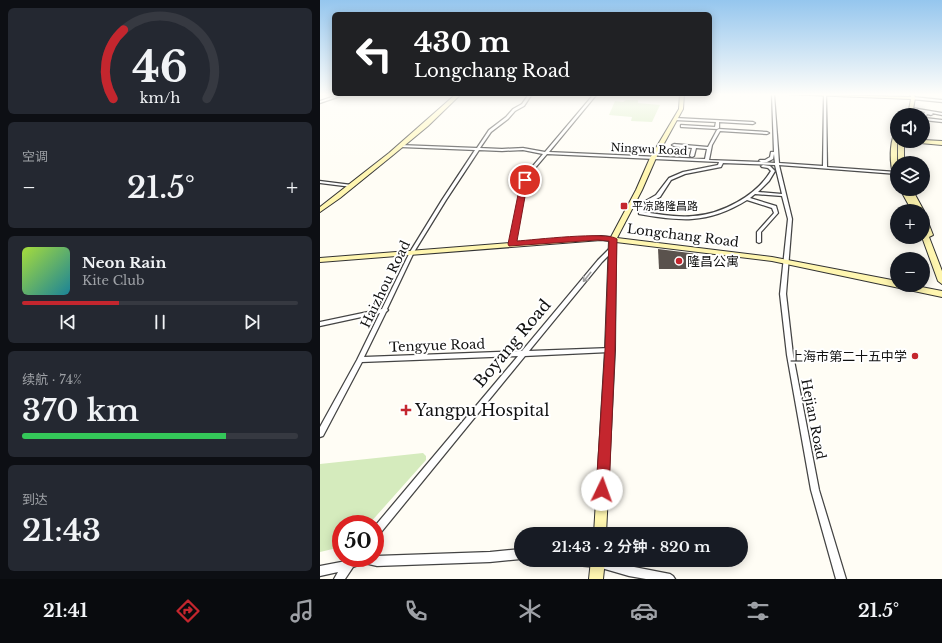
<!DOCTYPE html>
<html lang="zh">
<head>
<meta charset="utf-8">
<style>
	body { margin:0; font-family:"Libre Baskerville","Noto Sans SC",serif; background:#242831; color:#f1f3f6; height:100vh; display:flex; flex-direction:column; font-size:15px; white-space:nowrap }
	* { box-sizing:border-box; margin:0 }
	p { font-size:13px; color:#9ea1a6 }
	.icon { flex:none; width:22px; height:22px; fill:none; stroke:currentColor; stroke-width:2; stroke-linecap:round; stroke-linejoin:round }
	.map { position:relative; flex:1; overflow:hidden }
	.sheet { display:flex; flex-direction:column; gap:8px; padding:8px; background:#0d0f14; width:320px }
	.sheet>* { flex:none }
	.top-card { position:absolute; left:12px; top:12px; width:380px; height:84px; border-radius:6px; box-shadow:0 2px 10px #0003; background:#202124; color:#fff; overflow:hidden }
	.controls { position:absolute; left:570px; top:108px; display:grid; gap:8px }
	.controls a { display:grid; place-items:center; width:40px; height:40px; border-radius:50%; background:#171b24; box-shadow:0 2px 10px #0003; font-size:20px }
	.speed { position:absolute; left:12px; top:515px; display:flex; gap:8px; font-size:20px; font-weight:700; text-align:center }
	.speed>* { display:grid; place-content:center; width:52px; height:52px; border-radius:50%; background:#171b24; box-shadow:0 2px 10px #0003; line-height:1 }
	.speed .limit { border:6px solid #d22; background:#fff; color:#111 }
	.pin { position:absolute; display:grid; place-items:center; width:34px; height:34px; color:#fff; margin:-17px; border:2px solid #fff; border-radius:50%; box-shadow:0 1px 4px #0007 }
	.me { position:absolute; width:44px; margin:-22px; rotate:3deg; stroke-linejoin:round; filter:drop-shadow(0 0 3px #0008) }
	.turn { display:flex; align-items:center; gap:14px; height:84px; padding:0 16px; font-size:18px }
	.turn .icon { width:52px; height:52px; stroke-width:2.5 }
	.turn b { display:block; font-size:28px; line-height:34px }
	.big { font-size:30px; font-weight:600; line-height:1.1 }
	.sheet .card { flex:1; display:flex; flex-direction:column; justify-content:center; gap:6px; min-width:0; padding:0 14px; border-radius:6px; background:#242831 }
	.sheet .dial { align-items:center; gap:0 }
	.dial svg { height:104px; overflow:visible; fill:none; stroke:#363941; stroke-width:7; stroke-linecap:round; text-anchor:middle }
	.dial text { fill:#f1f3f6; stroke:none }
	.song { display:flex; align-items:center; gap:12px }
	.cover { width:48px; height:48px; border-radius:6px; background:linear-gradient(135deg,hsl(80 70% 55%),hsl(190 70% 35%)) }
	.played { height:4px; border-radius:2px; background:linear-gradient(90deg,#c4262e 35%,#363941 35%) }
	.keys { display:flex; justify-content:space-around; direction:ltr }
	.heat { display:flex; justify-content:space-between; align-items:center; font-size:22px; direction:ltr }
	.charge { height:6px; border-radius:3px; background:linear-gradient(90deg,#34c759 74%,#363941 0) }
	.trip { position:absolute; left:194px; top:527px; width:234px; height:40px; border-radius:20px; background:#171b24; box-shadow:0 2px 10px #0003; font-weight:600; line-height:40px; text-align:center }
	.menu { display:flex; height:64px; justify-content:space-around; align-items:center; background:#090b0e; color:#9ea1a6 }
	.menu .icon { width:28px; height:28px }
	.menu .active { color:#c4262e }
	.menu b { font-size:18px; color:#f1f3f6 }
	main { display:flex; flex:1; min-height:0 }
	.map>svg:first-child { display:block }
	.green { fill:#d5ebbd }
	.building { fill:#5a524d }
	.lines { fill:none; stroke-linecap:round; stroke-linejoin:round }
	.street-casing { stroke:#444; stroke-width:2.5 }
	.secondary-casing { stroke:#333; stroke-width:2 }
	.street { fill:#fff; fill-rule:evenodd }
	.secondary { fill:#fff6b0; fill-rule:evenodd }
	.oneway { stroke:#a0a0a0 }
	.route { fill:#c4262e; stroke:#7f191e }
	.poi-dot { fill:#c4262e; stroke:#fff; stroke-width:1.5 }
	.labels { text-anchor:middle; stroke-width:4; stroke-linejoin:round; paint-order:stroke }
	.far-street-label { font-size:11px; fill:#111; stroke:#fff }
	.far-poi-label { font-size:11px; fill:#111; stroke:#fff; text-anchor:start }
	.street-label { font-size:13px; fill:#111; stroke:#fff }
	.poi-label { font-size:13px; fill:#111; stroke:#fff; text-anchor:start }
	.near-street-label { font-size:16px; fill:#111; stroke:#fff }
	.near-poi-label { font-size:16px; fill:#111; stroke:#fff; text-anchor:start }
</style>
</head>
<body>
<main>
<section class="sheet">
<div class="card dial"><svg viewBox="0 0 100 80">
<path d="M14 69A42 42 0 1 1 86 69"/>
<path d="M14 69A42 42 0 0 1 22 16" stroke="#c4262e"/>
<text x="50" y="56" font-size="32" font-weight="700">46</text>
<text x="50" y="72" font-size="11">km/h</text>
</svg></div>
<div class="card"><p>空调</p>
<div class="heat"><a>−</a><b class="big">21.5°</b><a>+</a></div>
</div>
<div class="card">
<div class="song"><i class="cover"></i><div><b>Neon Rain</b><p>Kite Club</p></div></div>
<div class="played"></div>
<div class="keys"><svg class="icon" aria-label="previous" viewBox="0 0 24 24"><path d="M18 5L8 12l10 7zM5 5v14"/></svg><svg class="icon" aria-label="pause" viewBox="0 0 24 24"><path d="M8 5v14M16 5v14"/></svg><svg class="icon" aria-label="next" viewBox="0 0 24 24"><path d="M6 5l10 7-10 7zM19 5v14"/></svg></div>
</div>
<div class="card"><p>续航 · 74%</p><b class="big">370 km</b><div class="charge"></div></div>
<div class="card"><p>到达</p><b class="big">21:43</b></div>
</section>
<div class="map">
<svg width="622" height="579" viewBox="0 0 622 579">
	<rect width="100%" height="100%" fill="#fffdf5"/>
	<g class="green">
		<polygon points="306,100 318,100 318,103 340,105 332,122 311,121 312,117 289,115 295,101 303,102"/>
		<polygon points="103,453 106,456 106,460 49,524 21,524 21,547 0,552 0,464"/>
	</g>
	<polygon class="building" points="338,249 378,254 381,269 339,269"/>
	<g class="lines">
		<g class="street-casing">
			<g id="street">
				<polygon points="21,94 26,94 0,103 0,101"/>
				<path d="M209,94H212L204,106L195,111L188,119L171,132L160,148L182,149L203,148L225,152L274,94H277L229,152L385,159L387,149L376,148L374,156L372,157L370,156L372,148L363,147L359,156L357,157L355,156L360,147L354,146L352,145L354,144L388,147L397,130L399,129L447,132L449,133L447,134L400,131L392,145L389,160L441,162L439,161L440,160H445L450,157L451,152H454L452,94H454L459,163L503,166L504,94H506L507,167L577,172V174L459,165L472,219L466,294L473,355L499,490L526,579H516L491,490L467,355L460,294L468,219L462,196L435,194L430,198L456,206L458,213L441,232V242L439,243L437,242V232L454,213L452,208L427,200C411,210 391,218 372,219C355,220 336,217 319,214V213L321,205L312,204L310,203L312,202L322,203L336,195L349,178L363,172L398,165L399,162L227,154L210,174L206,186L194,244L192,245L190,244L202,186L206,174L223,154L203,150L182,151L159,150L126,200L94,252L67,309L68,310L66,312L44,357L202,351L278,260L291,247H293L295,248V249L282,262L209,351L290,348H292L293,350L292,352H290L205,356L58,536L55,537V526L198,356L42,362L3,436L0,437V427L37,360L60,313L0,326V322L62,309L90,252L122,200L155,150L81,147L79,146L80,145L157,148L169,130L186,117L193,109L202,104ZM454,154L455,163L442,162H447L453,159ZM403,163L455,165L462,194L438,192L449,181L455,171L450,166L443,165L441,166L442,167L448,168L451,171C436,196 402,214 373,216C357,218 340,214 323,212L325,205L340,197L351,180L365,174L401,167Z"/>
				<polygon points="593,97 622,100 622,102 592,99 592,97"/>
				<polygon points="592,108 622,113 622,115 612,113 613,114 611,115 607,114 605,118 622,120 622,122 603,120 603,116 605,112 591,110 590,109"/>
				<polygon points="356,118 433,122 435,123 433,124 399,122 399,128 397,129 362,127 361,127 361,125 395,127 396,122 355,120 354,119"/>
				<polygon points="0,181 32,185 34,186 32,187 0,183"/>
				<polygon points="201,549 201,559 170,562 57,566 44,563 33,567 25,579 14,579 18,572 0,576 0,566 21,562 32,558 55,558 55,556 170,552"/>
				<polygon points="248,560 287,560 309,566 350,574 353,576 355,579 326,579 309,576 278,567 253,565 250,563"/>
			</g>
		</g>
		<g class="secondary-casing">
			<g id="secondary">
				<polygon points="136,94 141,94 108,126 73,155 20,198 0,212 0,207 69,153"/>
				<polygon points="360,94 364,94 363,109 336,158 322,190 297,238 452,257 577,281 577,285 591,285 622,291 622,297 452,261 296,242 295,350 286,534 274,534 285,350 289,241 281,240 0,262 0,258 281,236 291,237 316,190 330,158 359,109"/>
				<polygon points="465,94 591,97 590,94 594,94 595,98 592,115 588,115 591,99"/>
				<path d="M575,131H577V181L574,179C570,164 569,146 575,131Z"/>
				<polygon points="603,140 622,141 622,145 600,143 597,141 603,141"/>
				<rect x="578" y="141" width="6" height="22"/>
				<polygon points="580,189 592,189 604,211 603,212 603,211 592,211"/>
				<polygon points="603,215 606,217 613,235 609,237 622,271 622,284 618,281 602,237 604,228"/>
				<polygon points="271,560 285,560 283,579 269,579"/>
			</g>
		</g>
		<use href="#street" class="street"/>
		<use href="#secondary" class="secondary"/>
	</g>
	<defs><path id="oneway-shaft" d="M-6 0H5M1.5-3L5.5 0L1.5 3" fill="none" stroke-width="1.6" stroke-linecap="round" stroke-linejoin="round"/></defs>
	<use class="oneway" href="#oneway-shaft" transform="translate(267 277) rotate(129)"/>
	<linearGradient id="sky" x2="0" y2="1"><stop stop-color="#95c6ee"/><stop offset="0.54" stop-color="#fffefa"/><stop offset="1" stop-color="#fffefa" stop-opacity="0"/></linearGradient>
	<rect width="622" height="175" fill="url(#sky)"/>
	<path class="route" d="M205,178L208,180L197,241C213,240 288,231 297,239L295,350L289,490L287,494L282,496L278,494L276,490L285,350L289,241L278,240L189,246L188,244L201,180Z"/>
	<g class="poi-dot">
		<rect x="300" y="202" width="8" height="8" rx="2"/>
		<circle cx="359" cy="261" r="4"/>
		<circle cx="595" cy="356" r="4"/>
		<path d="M84 404h4v4h4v4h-4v4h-4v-4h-4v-4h4z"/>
	</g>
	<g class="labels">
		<g class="far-street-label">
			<text transform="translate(329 149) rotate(3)" y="4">Ningwu Road</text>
		</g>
		<g class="far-poi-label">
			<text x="312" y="210">平凉路隆昌路</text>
		</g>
		<g class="street-label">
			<text transform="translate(363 235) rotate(7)" y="5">Longchang Road</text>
			<text transform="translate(65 284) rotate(-64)" y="5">Haizhou Road</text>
			<text transform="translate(117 345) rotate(-2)" y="5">Tengyue Road</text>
			<text transform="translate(494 419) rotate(79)" y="5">Hejian Road</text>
		</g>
		<g class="poi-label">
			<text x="367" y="266">隆昌公寓</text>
			<text x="587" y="361" text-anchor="end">上海市第二十五中学</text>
		</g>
		<g class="near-street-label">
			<text transform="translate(192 343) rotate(-50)" y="6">Boyang Road</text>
		</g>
		<g class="near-poi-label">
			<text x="95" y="416">Yangpu Hospital</text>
		</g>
	</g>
</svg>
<div class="controls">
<a><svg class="icon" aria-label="sound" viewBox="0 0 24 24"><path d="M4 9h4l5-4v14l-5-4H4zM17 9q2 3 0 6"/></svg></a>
<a><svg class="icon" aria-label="layers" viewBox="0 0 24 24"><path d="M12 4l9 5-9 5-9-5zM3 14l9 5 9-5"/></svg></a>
<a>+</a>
<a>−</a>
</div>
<div class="speed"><div class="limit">50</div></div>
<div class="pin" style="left:205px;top:180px;background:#d93025"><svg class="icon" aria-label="arrive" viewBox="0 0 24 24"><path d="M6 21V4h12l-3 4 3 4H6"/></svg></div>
<svg class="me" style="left:282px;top:490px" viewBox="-20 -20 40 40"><circle r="19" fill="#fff"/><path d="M0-13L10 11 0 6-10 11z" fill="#c4262e"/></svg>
<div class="trip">21:43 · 2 分钟 · 820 m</div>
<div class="top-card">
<div class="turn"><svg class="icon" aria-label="left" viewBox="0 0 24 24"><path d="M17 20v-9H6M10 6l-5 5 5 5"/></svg><div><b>430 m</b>Longchang Road</div></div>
</div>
</div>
</main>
<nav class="menu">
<b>21:41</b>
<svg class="icon active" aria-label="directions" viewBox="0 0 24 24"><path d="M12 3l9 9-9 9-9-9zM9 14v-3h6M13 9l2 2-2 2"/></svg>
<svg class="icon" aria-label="music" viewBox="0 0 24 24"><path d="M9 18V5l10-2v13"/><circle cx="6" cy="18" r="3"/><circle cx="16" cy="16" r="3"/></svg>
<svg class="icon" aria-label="phone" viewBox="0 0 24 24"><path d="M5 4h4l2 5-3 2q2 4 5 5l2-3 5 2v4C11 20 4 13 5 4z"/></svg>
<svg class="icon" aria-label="climate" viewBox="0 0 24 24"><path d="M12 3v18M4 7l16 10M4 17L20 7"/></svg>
<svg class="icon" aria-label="car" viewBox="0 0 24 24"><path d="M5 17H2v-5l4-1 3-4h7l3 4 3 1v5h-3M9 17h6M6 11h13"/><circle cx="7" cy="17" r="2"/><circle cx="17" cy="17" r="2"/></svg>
<svg class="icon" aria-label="filters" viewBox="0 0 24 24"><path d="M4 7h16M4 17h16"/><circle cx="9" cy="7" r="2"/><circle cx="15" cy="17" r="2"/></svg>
<b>21.5°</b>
</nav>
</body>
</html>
